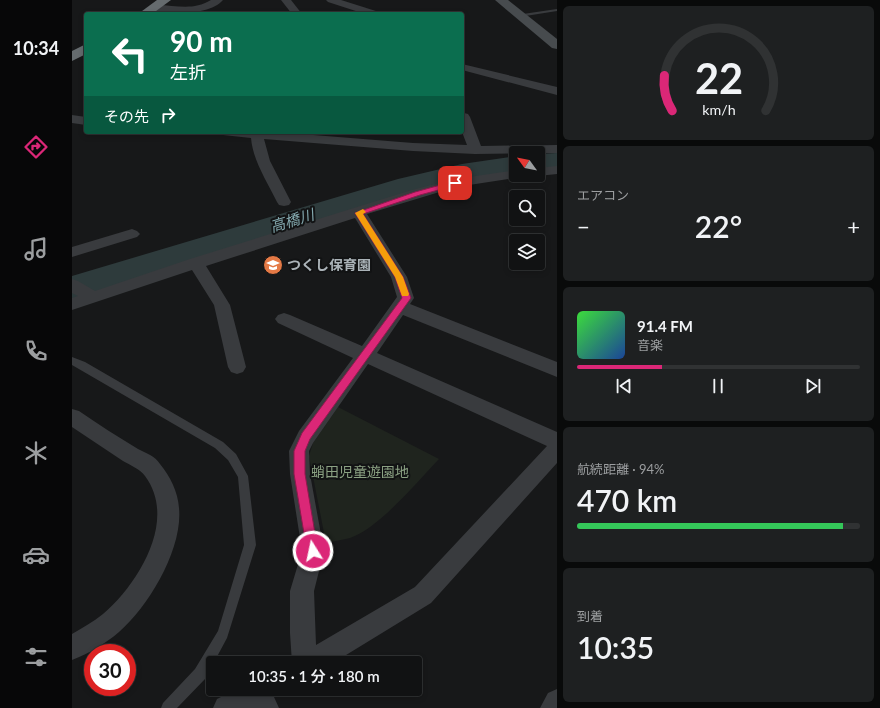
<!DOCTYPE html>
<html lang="ja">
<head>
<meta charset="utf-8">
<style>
	body { margin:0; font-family:Lato,"Noto Sans JP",sans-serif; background:#1e2021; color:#f1f3f6; height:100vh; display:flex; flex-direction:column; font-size:15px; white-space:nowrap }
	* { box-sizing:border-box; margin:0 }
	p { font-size:13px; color:#9c9ea0 }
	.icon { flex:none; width:22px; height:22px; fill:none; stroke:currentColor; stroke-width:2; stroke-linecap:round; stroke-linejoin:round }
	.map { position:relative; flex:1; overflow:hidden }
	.side { display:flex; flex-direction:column; gap:6px; padding:6px; background:#090a0a; width:323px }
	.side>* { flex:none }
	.banner { position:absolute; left:12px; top:12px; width:380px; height:122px; border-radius:4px; box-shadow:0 2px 6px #0003,0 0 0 1px #303233; background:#0b6e4f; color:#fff; overflow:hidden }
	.needle { width:26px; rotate:303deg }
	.tools { position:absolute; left:437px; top:146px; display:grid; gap:8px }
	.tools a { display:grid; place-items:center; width:36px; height:36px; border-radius:4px; background:#111213; box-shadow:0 2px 6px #0003,0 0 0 1px #303233; font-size:20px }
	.speed { position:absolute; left:12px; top:644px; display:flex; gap:8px; font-size:20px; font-weight:700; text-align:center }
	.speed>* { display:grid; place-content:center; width:52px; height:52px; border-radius:50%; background:#111213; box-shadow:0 2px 6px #0003,0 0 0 1px #303233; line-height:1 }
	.speed .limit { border:6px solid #d22; background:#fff; color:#111 }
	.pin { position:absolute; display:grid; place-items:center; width:34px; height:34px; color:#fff; margin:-17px; border-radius:8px; box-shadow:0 2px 6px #0006 }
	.me { position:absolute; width:44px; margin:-22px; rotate:350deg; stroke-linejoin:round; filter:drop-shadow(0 0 3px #0008) }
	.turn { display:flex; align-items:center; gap:14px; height:84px; padding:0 20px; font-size:18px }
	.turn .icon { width:52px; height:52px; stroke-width:2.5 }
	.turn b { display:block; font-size:28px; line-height:34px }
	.then { display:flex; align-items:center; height:38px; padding:0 20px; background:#0003; gap:8px; font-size:15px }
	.big { font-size:30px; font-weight:600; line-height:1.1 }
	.side .card { flex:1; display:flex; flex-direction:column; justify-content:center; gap:6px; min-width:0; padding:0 14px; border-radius:6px; background:#1e2021 }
	.side .dial { align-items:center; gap:0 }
	.dial svg { height:104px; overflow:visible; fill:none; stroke:#303233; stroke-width:7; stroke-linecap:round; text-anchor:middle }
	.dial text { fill:#f1f3f6; stroke:none }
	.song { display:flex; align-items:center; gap:12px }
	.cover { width:48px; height:48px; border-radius:6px; background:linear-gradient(135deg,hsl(120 70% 55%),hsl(220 70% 35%)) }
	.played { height:4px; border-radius:2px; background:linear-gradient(90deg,#db2777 30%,#303233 30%) }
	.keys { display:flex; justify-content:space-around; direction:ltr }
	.heat { display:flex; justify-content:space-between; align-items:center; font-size:22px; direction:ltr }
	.charge { height:6px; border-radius:3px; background:linear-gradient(90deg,#34c759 94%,#303233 0) }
	.trip { position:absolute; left:134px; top:656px; width:216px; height:40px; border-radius:4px; background:#111213; box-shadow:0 2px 6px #0003,0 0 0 1px #303233; font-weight:600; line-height:40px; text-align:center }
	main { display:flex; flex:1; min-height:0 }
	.dock { display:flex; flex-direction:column; width:72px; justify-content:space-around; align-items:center; background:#070708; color:#9c9ea0 }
	.dock .icon { width:28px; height:28px }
	.dock .on { color:#db2777 }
	.dock b { font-size:18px; color:#f1f3f6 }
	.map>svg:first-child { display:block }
	.green { fill:#1f241e }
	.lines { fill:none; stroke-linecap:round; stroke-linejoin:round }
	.river { fill:#2e3b3c; fill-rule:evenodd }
	.lane { fill:#393b3e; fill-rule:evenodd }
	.street { fill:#393b3e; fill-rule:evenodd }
	.secondary { fill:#474b4e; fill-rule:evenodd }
	.highway { fill:#656b6e; fill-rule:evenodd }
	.route { fill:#db2777; stroke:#8e194d }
	.slow { fill:#f59e0b }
	.labels { text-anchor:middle; stroke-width:4; stroke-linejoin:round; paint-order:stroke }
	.poi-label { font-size:14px; font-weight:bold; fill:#abb3b8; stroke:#121314; text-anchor:start }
	.park-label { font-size:14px; fill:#8ba183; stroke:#121314 }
	.water-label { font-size:15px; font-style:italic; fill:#85aab0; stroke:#121314 }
</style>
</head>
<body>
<main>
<nav class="dock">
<b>10:34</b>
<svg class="icon on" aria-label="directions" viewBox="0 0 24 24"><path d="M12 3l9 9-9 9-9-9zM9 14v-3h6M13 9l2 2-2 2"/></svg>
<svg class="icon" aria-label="music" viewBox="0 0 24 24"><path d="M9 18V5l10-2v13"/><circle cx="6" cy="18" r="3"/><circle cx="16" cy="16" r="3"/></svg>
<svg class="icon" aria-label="phone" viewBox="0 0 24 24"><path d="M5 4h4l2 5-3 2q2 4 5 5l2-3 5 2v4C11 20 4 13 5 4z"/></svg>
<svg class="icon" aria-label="climate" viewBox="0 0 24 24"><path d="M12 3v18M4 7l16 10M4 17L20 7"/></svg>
<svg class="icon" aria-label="car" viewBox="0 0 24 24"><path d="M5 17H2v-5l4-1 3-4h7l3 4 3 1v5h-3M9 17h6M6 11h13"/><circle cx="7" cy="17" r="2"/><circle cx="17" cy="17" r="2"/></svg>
<svg class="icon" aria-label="filters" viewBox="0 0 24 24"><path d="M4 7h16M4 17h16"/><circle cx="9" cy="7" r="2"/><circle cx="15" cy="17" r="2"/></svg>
</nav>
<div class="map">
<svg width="485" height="708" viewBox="0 0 485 708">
	<rect width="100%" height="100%" fill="#171819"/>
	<path class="green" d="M266,407L367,459C346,481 306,529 278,538C271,540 262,541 254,543L237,456L241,443Z"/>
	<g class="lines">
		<g class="river">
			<polygon points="485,153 485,171 466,172 466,154"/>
			<polygon points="444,156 444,174 390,182 348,192 0,302 0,276 326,179 390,164"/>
		</g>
		<g class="lane">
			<polygon points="485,9 485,11 447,17 444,15"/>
			<polygon points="0,357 13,362 151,442 164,454 176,476 184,545 155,638 133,679 105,708 89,708 91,703 123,669 146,631 172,545 166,477 156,460 143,448 0,365"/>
		</g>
		<g class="street">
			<path d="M139,0H151C137,16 96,15 77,10L76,8C78,6 78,5 81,5C102,4 119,12 139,0Z"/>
			<polygon points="209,0 219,0 230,14 220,14"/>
			<polygon points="254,0 269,0 307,12 308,14 293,14 256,2"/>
			<polygon points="390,64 485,87 485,95 390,70"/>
			<path d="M392,113L396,114L398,117L409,146L485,145V153L403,154L341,151L192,139L198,161L219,202L217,205L212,206L207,205L205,202C195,181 181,161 179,138L151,135L150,132H204L341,143L395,145L390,132V114Z"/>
			<polygon points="0,115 14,117 14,125 0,123"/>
			<polygon points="485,166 485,174 466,176 461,175 466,175 466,168"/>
			<path d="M444,170V175H450L449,177L384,187L295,214L335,277L342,298L338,304L485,362V377L331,315L305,353L485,432V463L359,603L261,663H220L218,633V591L230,551L218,474L217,451L227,431L281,358L206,323L203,319L206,315L212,313L218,315L290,346L325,297L319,277L283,218L134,266L158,305L174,367L171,372L165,374L159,372L156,367L142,305L120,270L0,310V298L6,296L0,293V279L6,281L23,291L118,259L340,190L383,179ZM296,364L475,446L343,587L244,645L242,591L252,551L238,474L237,451L241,443Z"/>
			<polygon points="60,229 65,231 68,234 65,237 0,257 0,247"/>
			<path d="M0,409L7,411C26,424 46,437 66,449C74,453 83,456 88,464C98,476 106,492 107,508C111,549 77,606 47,632C33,644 16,654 0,660V634C10,628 21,622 31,614C66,584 106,520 73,476C68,469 58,465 51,461C34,450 17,438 0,427Z"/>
			<polygon points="165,689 206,689 202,697 207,708 141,708 145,699"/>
			<polygon points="485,689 485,708 468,708 476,693"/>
		</g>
		<polygon class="secondary" points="423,0 436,0 485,39 485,49 480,48"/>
		<g class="highway">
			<polygon points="85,0 99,0 80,14 66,14"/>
			<polygon points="14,44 14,54 0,61 0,51"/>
		</g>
	</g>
	<polygon class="route" points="383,181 385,182 385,185 348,195 291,214 331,277 339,298 238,439 233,451 233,474 246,551 245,555 241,557 237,555 235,551 222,474 222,451 230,433 330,298 323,277 283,213 343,192"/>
	<polygon class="slow" points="291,209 294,212 291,214 331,277 337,294 336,296 330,296 323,277 283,213"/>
	<defs>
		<g id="school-disc" transform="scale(1)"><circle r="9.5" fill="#e47945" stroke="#121314"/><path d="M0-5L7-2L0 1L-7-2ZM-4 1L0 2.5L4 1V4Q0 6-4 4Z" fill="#fff"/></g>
	</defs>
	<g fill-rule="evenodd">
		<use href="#school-disc" x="201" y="265"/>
	</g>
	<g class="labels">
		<g class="poi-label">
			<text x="215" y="270">つくし保育園</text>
		</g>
		<g class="park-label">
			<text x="288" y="477">蛸田児童遊園地</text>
		</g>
		<g class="water-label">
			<text transform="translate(220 221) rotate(-17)" y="5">高橋川</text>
		</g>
	</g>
</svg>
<div class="tools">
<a><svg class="needle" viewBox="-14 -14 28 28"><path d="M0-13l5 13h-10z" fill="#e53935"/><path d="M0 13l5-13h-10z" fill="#9c9ea0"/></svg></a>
<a><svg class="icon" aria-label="search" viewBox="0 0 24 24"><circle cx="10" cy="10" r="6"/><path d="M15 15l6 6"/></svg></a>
<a><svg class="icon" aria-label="layers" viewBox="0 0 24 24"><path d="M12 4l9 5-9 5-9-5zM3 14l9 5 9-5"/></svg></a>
</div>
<div class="speed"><div class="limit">30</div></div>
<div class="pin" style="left:383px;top:183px;background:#d93025"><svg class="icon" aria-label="arrive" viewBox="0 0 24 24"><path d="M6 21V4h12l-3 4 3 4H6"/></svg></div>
<svg class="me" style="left:241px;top:551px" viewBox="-20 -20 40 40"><circle r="17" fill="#db2777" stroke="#fff" stroke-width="3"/><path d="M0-11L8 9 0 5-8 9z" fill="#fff"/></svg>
<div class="trip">10:35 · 1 分 · 180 m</div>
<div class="banner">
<div class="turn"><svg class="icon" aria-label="left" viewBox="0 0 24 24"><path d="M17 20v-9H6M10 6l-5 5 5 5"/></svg><div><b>90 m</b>左折</div></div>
<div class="then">その先<svg class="icon" aria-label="right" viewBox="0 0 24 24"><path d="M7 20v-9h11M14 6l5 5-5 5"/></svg></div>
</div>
</div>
<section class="side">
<div class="card dial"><svg viewBox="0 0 100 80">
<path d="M14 69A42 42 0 1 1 86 69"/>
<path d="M14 69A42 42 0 0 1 8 42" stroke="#db2777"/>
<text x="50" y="56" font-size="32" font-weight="700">22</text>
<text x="50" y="72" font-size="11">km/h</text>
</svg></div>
<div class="card"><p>エアコン</p>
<div class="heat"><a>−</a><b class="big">22°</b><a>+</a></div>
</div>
<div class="card">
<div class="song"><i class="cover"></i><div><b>91.4 FM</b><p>音楽</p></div></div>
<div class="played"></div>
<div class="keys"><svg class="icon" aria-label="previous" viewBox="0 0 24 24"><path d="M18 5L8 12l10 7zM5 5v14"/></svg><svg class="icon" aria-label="pause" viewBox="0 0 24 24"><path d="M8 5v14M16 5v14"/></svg><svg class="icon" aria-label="next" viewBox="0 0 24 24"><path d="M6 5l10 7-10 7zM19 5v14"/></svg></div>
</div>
<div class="card"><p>航続距離 · 94%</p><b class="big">470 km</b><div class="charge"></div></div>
<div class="card"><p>到着</p><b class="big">10:35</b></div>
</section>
</main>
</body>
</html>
